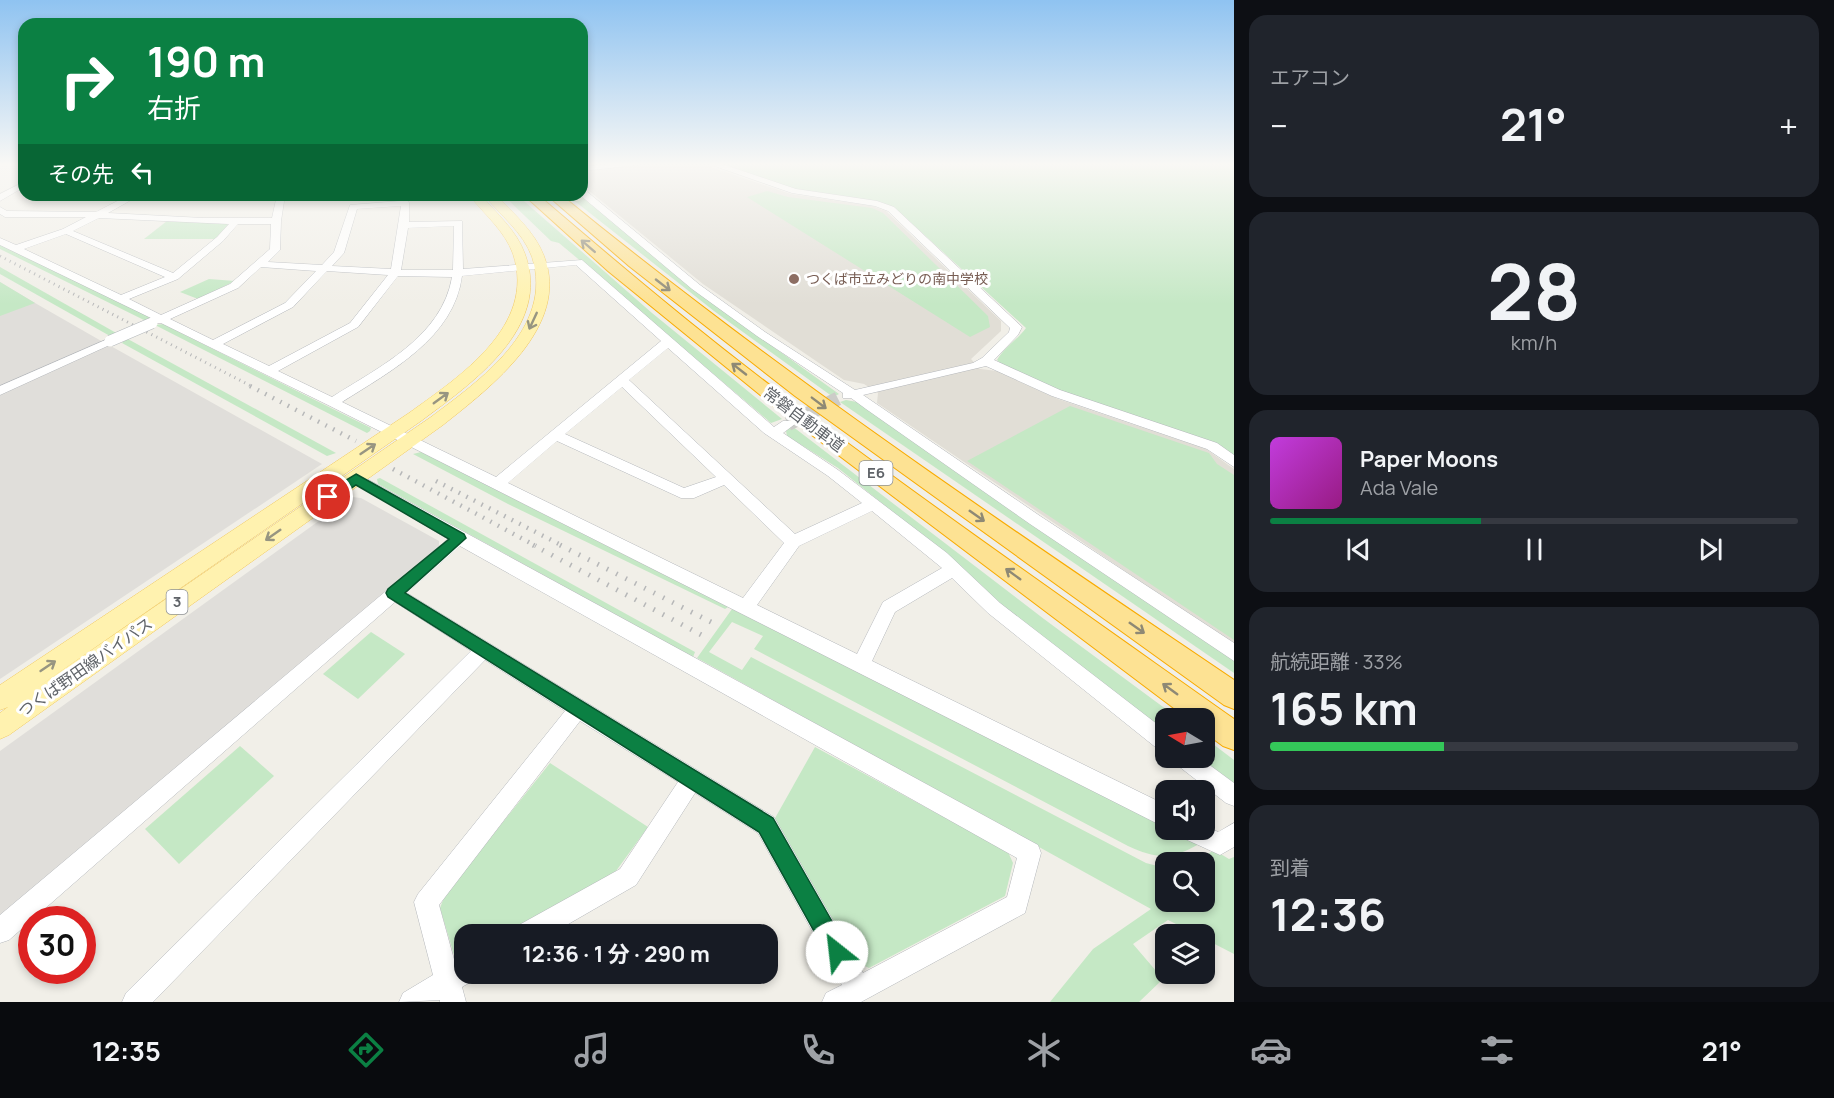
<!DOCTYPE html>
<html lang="ja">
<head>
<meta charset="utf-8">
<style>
	body { margin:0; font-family:Manrope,"Noto Sans JP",sans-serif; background:#20242c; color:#f1f3f6; height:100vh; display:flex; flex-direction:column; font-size:22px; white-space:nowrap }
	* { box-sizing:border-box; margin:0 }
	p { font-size:20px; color:#9ea1a6 }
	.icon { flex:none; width:33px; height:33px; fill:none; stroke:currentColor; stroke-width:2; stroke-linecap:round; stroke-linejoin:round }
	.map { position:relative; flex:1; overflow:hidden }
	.sheet { display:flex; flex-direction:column; gap:15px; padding:15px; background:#0d0f14; width:600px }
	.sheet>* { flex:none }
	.banner { position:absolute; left:18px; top:18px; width:570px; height:183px; border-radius:18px; box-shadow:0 3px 9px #0003; background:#0b8043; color:#fff; overflow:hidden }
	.needle { width:39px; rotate:280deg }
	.controls { position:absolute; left:1155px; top:708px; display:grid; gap:12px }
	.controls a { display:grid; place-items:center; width:60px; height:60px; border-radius:12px; background:#171b24; box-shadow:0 3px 9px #0003; font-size:30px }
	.speed { position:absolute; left:18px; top:906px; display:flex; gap:12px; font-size:30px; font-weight:700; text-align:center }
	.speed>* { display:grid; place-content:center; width:78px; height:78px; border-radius:50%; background:#171b24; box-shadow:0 3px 9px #0003; line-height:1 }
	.speed .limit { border:9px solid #d22; background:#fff; color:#111 }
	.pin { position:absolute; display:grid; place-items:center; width:51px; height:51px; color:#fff; margin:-26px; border:3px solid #fff; border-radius:50%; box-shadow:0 2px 6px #0007 }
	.me { position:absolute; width:66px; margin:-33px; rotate:331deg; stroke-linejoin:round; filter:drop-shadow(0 0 4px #0008) }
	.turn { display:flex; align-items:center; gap:21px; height:126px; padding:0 30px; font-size:27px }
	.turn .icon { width:78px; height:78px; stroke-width:2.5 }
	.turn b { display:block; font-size:42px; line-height:51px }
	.then { display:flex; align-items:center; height:57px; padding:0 30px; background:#0003; gap:12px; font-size:22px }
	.big { font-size:45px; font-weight:700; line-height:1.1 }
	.sheet .card { flex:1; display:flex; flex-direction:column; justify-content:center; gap:9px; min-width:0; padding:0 21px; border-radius:18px; background:#20242c }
	.sheet .dial { align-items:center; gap:0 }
	.dial b { font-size:78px; line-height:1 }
	.song { display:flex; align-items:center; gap:18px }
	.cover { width:72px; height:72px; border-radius:9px; background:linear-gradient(135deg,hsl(290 70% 55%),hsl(310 70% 35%)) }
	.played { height:6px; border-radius:3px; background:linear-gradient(90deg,#0b8043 40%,#363941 40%) }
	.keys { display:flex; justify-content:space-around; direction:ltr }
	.heat { display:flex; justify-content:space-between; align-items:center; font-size:33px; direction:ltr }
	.charge { height:9px; border-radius:4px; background:linear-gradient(90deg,#34c759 33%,#363941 0) }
	.trip { position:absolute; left:454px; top:924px; width:324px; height:60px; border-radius:18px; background:#171b24; box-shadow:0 3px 9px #0003; font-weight:700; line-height:60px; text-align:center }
	.tab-bar { display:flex; height:96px; justify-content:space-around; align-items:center; background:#090b0e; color:#9ea1a6 }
	.tab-bar .icon { width:42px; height:42px }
	.tab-bar .active { color:#0b8043 }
	.tab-bar b { font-size:27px; color:#f1f3f6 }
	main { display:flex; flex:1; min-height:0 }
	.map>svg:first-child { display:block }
	.industrial { fill:#e0deda }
	.education { fill:#e1ded6 }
	.green { fill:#c5e8c5 }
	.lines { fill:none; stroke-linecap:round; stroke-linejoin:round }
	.minor-tunnel { stroke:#ccccc8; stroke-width:14; stroke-dasharray:14 7; stroke-linecap:butt }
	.minor-casing { stroke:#b5b8bc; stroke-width:1 }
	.major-casing { stroke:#f2c960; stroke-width:1 }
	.highway-casing { stroke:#f9ab00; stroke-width:2 }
	.minor { fill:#fff; fill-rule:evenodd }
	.major { fill:#fff2af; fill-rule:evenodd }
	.highway { fill:#fde293; fill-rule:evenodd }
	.rail-far2 { stroke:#b6b7b8; stroke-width:3; stroke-dasharray:1 4.5; stroke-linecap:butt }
	.rail-far1 { stroke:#b6b7b8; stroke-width:4.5; stroke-dasharray:1.5 7; stroke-linecap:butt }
	.rail { stroke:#b6b7b8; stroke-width:5; stroke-dasharray:1.5 9; stroke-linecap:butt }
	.minor-bridge-casing { stroke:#b5b8bc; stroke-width:12; stroke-linecap:butt }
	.minor-bridge { stroke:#fff; stroke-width:11 }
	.oneway { stroke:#8e8975 }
	.oneway2 { stroke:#979581 }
	.route { fill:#0b8043; stroke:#07532c; stroke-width:1.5 }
	.education-dot { fill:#8d6e63; stroke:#fff; stroke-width:2 }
	.labels { text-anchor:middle; stroke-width:6; stroke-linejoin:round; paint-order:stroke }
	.far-education-label { font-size:14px; fill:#785e54; stroke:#fff; text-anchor:start }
	.shield { fill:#fff; stroke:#8f9295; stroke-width:1.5 }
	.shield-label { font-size:15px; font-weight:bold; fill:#5f6368 }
	.street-label { font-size:16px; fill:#5f6368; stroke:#fff }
</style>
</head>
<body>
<main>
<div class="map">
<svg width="1234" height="1002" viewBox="0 0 1234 1002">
	<rect width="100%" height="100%" fill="#f1efe8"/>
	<g class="industrial">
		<polygon points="0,282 35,303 103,342 0,388"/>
		<polygon points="109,345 322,464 0,679 0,394"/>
		<polygon points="352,497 361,498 439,541 439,546 0,918 0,751"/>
	</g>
	<polygon class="education" points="672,163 699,163 791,194 872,206 886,211 1001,321 1001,331 971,359 980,369 997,371 1058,399 1206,449 1234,469 1234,645 877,403 878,393 864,384 844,380 703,284 582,185 582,176 586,175 584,170"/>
	<g class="green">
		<path d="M716,163H1234V457L1062,392L1002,365L997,360C1004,348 1017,340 1026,328L895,208L879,202L797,190Z"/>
		<polygon points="767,191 788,197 872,208 883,213 988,316 990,327 970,337 747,197"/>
		<polygon points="503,195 517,195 652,313 782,419 771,423 577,258 559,243 551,241"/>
		<polygon points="567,195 580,195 697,292 839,394 833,397 714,311"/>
		<polygon points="167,221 227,224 228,225 215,239 144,239"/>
		<polygon points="0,244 151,318 146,321 0,249"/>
		<polygon points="0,267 118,334 110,336 0,274"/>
		<polygon points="209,279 235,281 198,299 180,292"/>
		<polygon points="0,282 35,303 0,316"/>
		<polygon points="163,324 371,428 370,431 367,433 155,325"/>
		<polygon points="126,338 336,453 327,456 122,343"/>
		<polygon points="846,400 857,402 1234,660 1234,673 840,402"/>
		<polygon points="1070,406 1209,453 1217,464 1234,475 1234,640 967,461"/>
		<polygon points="792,426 1044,619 1178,718 1166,718 1165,732 1000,604 945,554 838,468 787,436 786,431"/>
		<polygon points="421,452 728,607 725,609 508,504 413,454"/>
		<polygon points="380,478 695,652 693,657 378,484 377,479"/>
		<path d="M732,609L1165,827L1166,830H1171L1199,844C1172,860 1156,859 1128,846L754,649L763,636L732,622L709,652L742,670L751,657L1146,863L1165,868L1166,902H1204V862H1195L1214,850L1229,859L1234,857V954L1205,939L1204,934H1196L1168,920L1133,944L1163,979L1139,1002H1050L1093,949L1151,909L697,658Z"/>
		<polygon points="371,632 405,654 358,699 323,674"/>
		<polygon points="1205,738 1234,760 1234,785 1198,758 1204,758"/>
		<polygon points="240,746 274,776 179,864 145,829"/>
		<polygon points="815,747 1008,852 1013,863 1005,896 869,968 857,962 774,820"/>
		<polygon points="550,763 648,827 616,871 507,934 465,934 465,957 454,955 440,908 445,895"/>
	</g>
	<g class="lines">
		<polyline class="minor-tunnel" points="788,424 839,398"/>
		<g class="minor-casing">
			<g id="minor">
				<polygon points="620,163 655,163 582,171 582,167"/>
				<polygon points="706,163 719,163 796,189 877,201 894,207 1022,327 1018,335 994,360 1060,390 1217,443 1234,455 1234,467 1207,449 1052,396 986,366 863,395 1040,516 1234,643 1234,661 1030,524 866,409 851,398 843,398 843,393 757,336 692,289 580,195 582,189 585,190 700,285 765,332 855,390 973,363 982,358 1009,332 1010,328 888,211 875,206 792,193"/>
				<polygon points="24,182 24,187 0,201 0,194"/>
				<path d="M129,195H140L108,213L203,218H272L277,195H285L281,221L280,250L268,262L322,265L334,252L350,205L400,201L398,195H406L409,203V222L462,221L463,269L582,260L774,427L783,421H793L795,424L783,433L838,470L947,553L1000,603L1166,731V752L1159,750L988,613L952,578L895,612L872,661L1166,805V828L328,405L161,323H153V319L0,245V238L16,245L63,229L86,217H5L0,214V207L7,211L96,212ZM401,206L391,269L332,266L344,253L357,209ZM99,218L229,224L217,237L173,273L73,231ZM238,224H271L270,249L230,284L161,315L129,299L178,279L223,241ZM454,226L453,270H401L408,228ZM66,234L165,277L121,295L24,249ZM576,265L661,341L496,477L342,402C391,371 454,338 462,276ZM261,267L316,271L285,303L213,340L170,319L238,288ZM327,271L388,275L350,323L269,366L223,344L293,307ZM398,276L452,277C442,337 379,367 332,397L278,371L358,327ZM668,348L764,433L828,476L862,503L795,534L629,380ZM622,387L716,477L684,488L565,434ZM557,441L681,498H694L724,485L784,543L743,598L508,483ZM872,511L942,568L883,602L857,654L757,605L799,546Z"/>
				<polygon points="110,338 116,341 114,343 0,395 0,386"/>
				<path d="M356,473L1038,845L1041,853L1025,913L861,1002H822L826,993L842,985L758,833L695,793L636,885L551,934H516L519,925L620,869L678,782L580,721L439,905L455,963L465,958V974H476L474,980L462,987L466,1002H440V1000L399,1002L403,993L433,975L414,902L418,894L565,711L485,660L153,1002H122L126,993L471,651L395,602L9,940L0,943V915L448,539L351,481L349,478L351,475ZM460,546L1017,858L1007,897L863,973L774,817L407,593Z"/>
				<polygon points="1174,758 1200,758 1234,783 1234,806 1226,803 1177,765"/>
				<polygon points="1234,823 1234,847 1220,855 1183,838 1180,830 1204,830 1204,825 1218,832"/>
			</g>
		</g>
		<g class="major-casing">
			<path id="major" d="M469,195H481C496,213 517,231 525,254C552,328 472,383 421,421L35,689L431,417C479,381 555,328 532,257C523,232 500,215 484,195H496C513,213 535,232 544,256C571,326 491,387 443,425L9,735L0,739V713L8,707L0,710V685L409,413C459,377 537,326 513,254C505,231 484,214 469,195Z"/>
		</g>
		<g class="highway-casing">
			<g id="highway">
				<path d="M524,195H538C622,267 706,338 795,404C939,512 1087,615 1234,719V750L1223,746L1204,732V718H1187L780,411L608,271Z"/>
				<path d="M547,195H561C776,371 1004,525 1234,680V709L1224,705L795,396L629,266Z"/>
			</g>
		</g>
		<use href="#minor" class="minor"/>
		<use href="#major" class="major"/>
		<use href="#highway" class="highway"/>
		<polyline class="rail-far2" points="0,256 253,387"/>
		<g class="rail-far1">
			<polyline points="250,386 356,441"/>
			<polyline points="393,469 536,546"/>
			<polyline points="436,481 563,546"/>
		</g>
		<g class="rail">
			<polyline points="533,545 709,639"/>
			<polyline points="560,545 717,625"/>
		</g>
		<g class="minor-bridge-casing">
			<polyline id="minor-bridge" points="110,341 152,323"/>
		</g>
		<use href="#minor-bridge" class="minor-bridge"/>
	</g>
	<defs><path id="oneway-shaft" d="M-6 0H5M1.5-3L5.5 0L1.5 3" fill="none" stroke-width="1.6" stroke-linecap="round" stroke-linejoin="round" transform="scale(1.5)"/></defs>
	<g class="oneway">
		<use href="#oneway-shaft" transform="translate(588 246) rotate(-139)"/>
		<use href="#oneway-shaft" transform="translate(663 285) rotate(38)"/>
		<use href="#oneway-shaft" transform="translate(739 369) rotate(-142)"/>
		<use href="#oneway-shaft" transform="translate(819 403) rotate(37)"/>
		<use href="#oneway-shaft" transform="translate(977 516) rotate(35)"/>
		<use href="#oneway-shaft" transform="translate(1013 574) rotate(-144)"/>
		<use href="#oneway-shaft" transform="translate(1137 628) rotate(35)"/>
		<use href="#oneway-shaft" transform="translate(1170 689) rotate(-144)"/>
	</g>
	<g class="oneway2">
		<use href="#oneway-shaft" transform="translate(533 321) rotate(115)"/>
		<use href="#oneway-shaft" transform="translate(441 398) rotate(-36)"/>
		<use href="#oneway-shaft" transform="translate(368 449) rotate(-34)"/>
		<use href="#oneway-shaft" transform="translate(273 535) rotate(145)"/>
		<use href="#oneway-shaft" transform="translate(48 666) rotate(-34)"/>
	</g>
	<linearGradient id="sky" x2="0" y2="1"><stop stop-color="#8fc3f1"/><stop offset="0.54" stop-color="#f9f8f5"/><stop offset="1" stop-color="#f9f8f5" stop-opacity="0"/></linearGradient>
	<rect width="1234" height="304" fill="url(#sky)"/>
	<polygon class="route" points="356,474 464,534 466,538 405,593 773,818 845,944 849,952 845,960 837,964 830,960 759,832 388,597 386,593 388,589 449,539 356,485 333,501 323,501 321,497 323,494"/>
	<circle class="education-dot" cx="794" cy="279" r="6"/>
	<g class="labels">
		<g class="far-education-label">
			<text x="806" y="284">つくば市立みどりの南中学校</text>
		</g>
		<g class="shield">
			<rect x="859.5" y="461" width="33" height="24" rx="4.5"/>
			<rect x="166.5" y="590" width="21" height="24" rx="4.5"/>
		</g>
		<g class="shield-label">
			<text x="876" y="478">E6</text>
			<text x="177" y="607">3</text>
		</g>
		<g class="street-label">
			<text transform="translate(804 419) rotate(37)" y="6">常磐自動車道</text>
			<text transform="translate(85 667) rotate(-35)" y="6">つくば野田線バイパス</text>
		</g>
	</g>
</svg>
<div class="controls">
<a><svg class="needle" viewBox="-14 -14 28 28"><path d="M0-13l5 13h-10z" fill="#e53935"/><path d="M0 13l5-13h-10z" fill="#9ea1a6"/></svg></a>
<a><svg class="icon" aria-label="sound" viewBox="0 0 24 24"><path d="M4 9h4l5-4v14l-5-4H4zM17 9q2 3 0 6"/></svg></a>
<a><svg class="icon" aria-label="search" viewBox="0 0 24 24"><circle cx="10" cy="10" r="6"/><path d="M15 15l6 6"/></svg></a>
<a><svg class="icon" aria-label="layers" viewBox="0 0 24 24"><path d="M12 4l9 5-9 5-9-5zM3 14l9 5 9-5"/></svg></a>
</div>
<div class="speed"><div class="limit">30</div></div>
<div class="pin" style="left:328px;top:497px;background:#d93025"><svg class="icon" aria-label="arrive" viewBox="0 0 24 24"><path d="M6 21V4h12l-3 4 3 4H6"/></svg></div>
<svg class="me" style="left:837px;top:952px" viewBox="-20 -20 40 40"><circle r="19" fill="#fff"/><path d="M0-13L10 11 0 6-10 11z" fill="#0b8043"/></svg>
<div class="trip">12:36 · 1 分 · 290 m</div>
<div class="banner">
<div class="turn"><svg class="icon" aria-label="right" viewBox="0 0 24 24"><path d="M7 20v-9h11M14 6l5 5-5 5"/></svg><div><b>190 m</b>右折</div></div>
<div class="then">その先<svg class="icon" aria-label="left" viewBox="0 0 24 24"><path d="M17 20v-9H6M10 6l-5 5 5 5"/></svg></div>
</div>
</div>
<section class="sheet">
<div class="card"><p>エアコン</p>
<div class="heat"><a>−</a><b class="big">21°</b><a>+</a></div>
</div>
<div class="card dial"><b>28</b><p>km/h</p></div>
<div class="card">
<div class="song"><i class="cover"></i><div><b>Paper Moons</b><p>Ada Vale</p></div></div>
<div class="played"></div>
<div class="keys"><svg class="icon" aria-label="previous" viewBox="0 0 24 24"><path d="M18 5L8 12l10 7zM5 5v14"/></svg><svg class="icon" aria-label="pause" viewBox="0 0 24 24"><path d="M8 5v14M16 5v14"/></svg><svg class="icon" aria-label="next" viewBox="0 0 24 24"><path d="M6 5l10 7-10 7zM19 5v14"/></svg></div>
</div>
<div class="card"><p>航続距離 · 33%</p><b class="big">165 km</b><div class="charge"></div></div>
<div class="card"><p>到着</p><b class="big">12:36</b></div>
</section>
</main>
<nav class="tab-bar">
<b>12:35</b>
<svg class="icon active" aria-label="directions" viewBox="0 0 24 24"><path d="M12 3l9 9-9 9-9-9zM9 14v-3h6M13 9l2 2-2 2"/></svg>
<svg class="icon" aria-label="music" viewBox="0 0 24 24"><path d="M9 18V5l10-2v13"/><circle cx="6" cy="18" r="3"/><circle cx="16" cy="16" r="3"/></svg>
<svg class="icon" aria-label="phone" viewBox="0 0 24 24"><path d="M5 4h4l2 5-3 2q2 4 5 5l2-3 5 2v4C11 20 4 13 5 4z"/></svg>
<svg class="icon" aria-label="climate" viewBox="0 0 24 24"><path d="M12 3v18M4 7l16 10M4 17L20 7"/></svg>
<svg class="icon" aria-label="car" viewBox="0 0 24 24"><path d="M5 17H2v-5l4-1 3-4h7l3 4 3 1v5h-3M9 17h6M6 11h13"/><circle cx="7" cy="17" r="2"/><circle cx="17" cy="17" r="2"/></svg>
<svg class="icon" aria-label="filters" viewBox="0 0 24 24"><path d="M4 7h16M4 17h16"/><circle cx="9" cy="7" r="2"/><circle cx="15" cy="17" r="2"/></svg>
<b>21°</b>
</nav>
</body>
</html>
